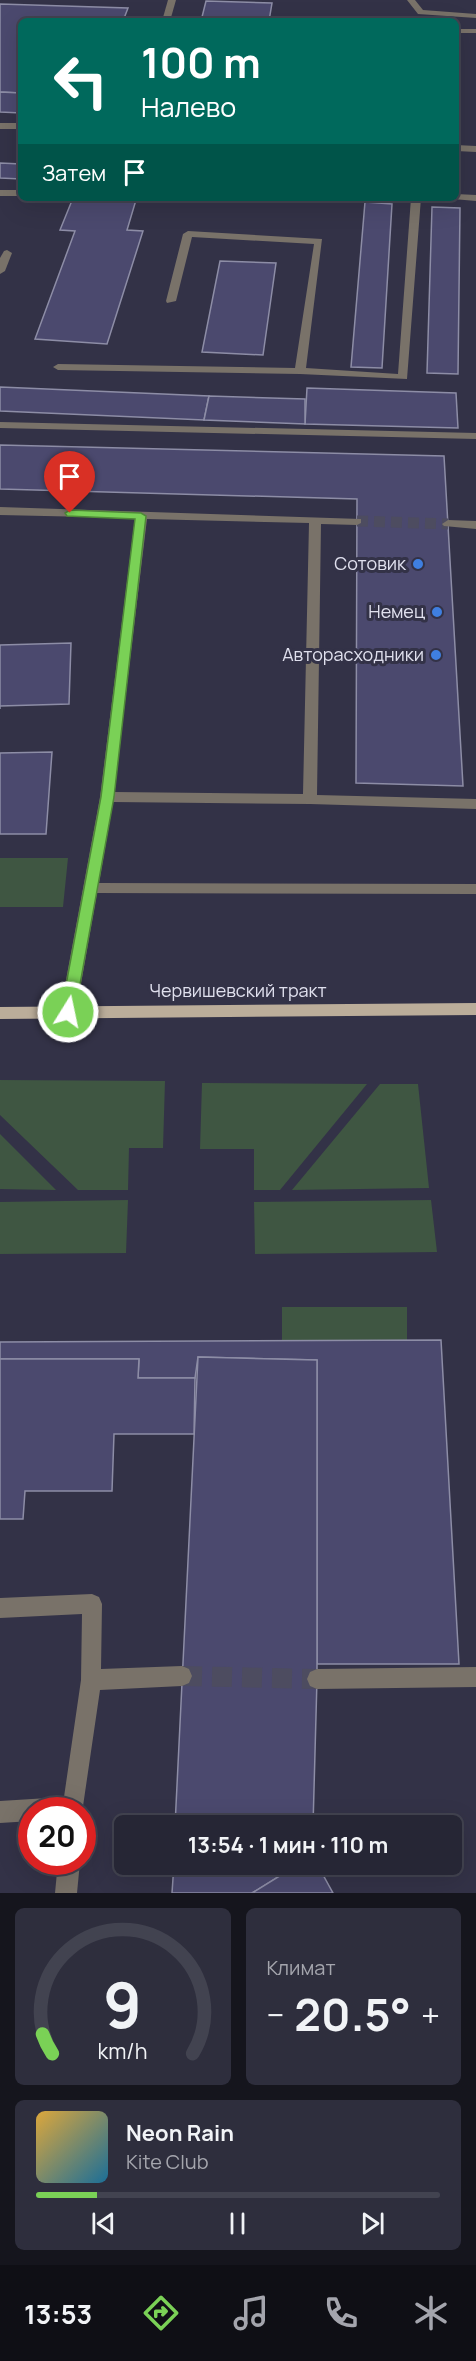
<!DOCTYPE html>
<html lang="ru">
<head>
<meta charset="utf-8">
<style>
	body { margin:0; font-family:Manrope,sans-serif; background:#2e2e3d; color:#f1f3f6; height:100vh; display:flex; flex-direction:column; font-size:22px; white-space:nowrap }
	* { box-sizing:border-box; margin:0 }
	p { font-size:20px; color:#a4a5ad }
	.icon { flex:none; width:33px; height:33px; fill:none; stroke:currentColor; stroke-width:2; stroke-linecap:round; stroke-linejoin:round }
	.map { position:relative; height:1893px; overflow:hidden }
	.side { display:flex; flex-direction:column; gap:15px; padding:15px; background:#15151d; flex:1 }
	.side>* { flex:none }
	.guide { position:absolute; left:18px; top:18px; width:441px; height:183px; border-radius:9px; box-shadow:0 6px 24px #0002,0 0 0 2px #424350; background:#00695c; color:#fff; overflow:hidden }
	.speed { position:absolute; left:18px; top:1797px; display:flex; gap:12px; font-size:30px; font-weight:700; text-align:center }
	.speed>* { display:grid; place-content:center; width:78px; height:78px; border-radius:50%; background:#262635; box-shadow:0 6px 24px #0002,0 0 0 2px #424350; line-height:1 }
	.speed .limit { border:9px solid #d22; background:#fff; color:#111 }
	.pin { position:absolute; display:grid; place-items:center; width:51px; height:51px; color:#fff; margin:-62px -26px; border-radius:50% 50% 50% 0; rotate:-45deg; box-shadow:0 0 6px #0007 }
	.pin .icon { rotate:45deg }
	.me { position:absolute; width:66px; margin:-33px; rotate:10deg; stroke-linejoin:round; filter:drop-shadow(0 0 4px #0008) }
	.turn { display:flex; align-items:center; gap:21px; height:126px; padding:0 24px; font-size:27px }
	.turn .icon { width:78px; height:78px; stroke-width:2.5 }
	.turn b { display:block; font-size:42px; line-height:51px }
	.then { display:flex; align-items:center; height:57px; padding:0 24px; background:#0003; gap:12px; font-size:22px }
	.big { font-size:45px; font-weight:700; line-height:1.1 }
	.side .widget { flex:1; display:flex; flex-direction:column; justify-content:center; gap:9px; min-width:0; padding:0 21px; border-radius:9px; background:#2e2e3d }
	.side .dial { align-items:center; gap:0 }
	.dial svg { height:156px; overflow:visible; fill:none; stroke:#424350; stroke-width:7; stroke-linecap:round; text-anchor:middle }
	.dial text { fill:#f1f3f6; stroke:none }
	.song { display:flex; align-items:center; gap:18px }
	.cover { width:72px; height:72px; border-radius:9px; background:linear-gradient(135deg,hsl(40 70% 55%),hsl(200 70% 35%)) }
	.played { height:6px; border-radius:3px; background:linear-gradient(90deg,#7ad156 15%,#424350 15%) }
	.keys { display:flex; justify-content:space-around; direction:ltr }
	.heat { display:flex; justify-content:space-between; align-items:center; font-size:33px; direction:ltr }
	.side .tiles { flex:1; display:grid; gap:15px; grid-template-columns:1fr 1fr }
	.widget:last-child { grid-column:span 2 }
	.trip { position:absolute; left:114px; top:1815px; width:348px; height:60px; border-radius:9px; background:#262635; box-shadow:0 6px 24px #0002,0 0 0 2px #424350; font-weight:700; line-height:60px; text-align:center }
	.tab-bar { display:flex; height:96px; justify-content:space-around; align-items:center; background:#0f0f15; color:#a4a5ad }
	.tab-bar .icon { width:42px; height:42px }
	.tab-bar .on { color:#7ad156 }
	.tab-bar b { font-size:27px; color:#f1f3f6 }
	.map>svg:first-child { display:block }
	.green { fill:#3f5642 }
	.building { fill:#4b496e; stroke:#8d8da6; stroke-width:1.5 }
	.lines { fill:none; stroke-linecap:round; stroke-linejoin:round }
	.minor-tunnel-far1 { stroke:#4d4c60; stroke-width:11; stroke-dasharray:11 6; stroke-linecap:butt }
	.minor-tunnel { stroke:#4d4c60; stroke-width:20; stroke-dasharray:20 10; stroke-linecap:butt }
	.minor { fill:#797269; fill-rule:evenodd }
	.major { fill:#bbad9a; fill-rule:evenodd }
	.route { fill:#7ad156; stroke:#4f8838; stroke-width:1.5 }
	.shop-dot { fill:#3f7fe0; stroke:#333247; stroke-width:2 }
	.labels { text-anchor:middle; stroke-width:6; stroke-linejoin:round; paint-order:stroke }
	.poi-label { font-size:18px; fill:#e0e0ee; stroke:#333247; text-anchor:end }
	.street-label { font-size:18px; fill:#e0e0ee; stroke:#333247 }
</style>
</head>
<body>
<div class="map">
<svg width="476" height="1893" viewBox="0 0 476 1893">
	<rect width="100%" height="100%" fill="#333247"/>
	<g class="green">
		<polygon points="0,858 68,858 63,907 0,907"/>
		<polygon points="0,1080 165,1081 163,1148 129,1148 128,1190 78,1190 0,1115"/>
		<polygon points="202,1083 367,1084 280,1190 254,1190 254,1149 200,1149"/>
		<polygon points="380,1084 418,1084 429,1188 292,1190"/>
		<polygon points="0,1134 56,1190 0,1189"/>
		<polygon points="128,1200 126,1253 0,1254 0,1202"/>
		<polygon points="431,1200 437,1252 255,1254 254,1202"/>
		<rect x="282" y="1307" width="125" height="34"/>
	</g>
	<g class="building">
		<polygon points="206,1 272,3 269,21 201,21"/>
		<polygon points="0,4 128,8 123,21 21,21 21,93 0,92"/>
		<polygon points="0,92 21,93 21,113 0,112"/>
		<polygon points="0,163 21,164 21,179 0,178"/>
		<polygon points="73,198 136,200 127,230 143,231 107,344 35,339 75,231 60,230"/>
		<polygon points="365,202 392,204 382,368 351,367"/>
		<polygon points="432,207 460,208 458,374 427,373"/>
		<polygon points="220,261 276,263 263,355 202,352"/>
		<polygon points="0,387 209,396 204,420 0,411"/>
		<polygon points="307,388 456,393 458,428 305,424"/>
		<polygon points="209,396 305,399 305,424 204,420"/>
		<polygon points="0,445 444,456 463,786 356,783 357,499 0,489"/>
		<polygon points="71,643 69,704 0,706 0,709 0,645"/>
		<polygon points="52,752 46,834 0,834 0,753"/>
		<polygon points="441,1340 459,1664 317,1664 317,1360 198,1357 195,1378 138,1378 139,1359 0,1359 0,1342"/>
		<polygon points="198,1357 317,1360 317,1679 313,1826 175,1826"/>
		<polygon points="0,1359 139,1359 138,1378 195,1378 194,1434 114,1434 112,1491 25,1491 23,1519 0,1519"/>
		<polygon points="174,1864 299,1864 252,1893 172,1893"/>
		<polygon points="299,1864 317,1864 333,1893 252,1893"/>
	</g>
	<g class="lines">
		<polyline class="minor-tunnel-far1" points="357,521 448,524"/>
		<polyline class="minor-tunnel" points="182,1676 317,1679"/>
		<g class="minor">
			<polygon points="168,0 176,0 170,21 162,21"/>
			<polygon points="407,0 415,0 423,10 476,14 476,18 418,14"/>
			<rect x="456" y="29" width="20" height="4"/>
			<rect x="0" y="123" width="21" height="6"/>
			<polygon points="456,145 476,146 476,152 456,151"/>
			<rect x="0" y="190" width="21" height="6"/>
			<polygon points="456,194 476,195 476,201 453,199 456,198"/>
			<polygon points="411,198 421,198 407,379 300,374 58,370 53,367 58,364 295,368 314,244 192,237 176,301 167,303 166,301 183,234 188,231 322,239 306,368 398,374"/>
			<polygon points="7,250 12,253 5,271 0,274 0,258 4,251"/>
			<polygon points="0,422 476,433 476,439 0,428"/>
			<path d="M0,507L361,519V523L357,525L321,524L317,795L476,799V809L310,804L113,802L99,883L476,884V894L97,893L76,1012L73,1016H63L60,1012L100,797L135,518L0,515ZM147,519L309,523L303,794L114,792Z"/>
			<polygon points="448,520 476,521 476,529 444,526 442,524"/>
			<polygon points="92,1594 99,1597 102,1604 101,1669 182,1666 189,1669 192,1676 189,1683 182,1686 100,1690 82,1813 82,1810 32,1810 32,1821 0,1823 0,1801 64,1797 81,1680 82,1614 0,1618 0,1598"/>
			<polygon points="476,1667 476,1687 317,1689 310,1686 307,1679 310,1672 317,1669"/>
			<polygon points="58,1862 80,1862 77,1893 55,1893"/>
		</g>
		<polygon class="major" points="476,1003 476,1015 0,1019 0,1007"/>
	</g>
	<polygon class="route" points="70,510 141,513 146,516 114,797 75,1012 68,1017 61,1012 101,797 135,519 67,516 65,513"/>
	<g class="shop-dot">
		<circle cx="418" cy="564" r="6"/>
		<circle cx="437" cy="612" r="6"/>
		<circle cx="436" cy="655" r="6"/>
	</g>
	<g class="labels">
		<g class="poi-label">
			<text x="406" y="570">Сотовик</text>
			<text x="425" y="618">Немец</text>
			<text x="424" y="661">Авторасходники</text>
		</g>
		<g class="street-label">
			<text x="238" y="997">Червишевский тракт</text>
		</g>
	</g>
</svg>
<div class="speed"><div class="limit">20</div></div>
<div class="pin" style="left:70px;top:513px;background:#d93025"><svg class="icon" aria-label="arrive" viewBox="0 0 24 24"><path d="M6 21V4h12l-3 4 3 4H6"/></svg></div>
<svg class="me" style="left:68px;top:1012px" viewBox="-20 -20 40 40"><circle r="17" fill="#7ad156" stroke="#fff" stroke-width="3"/><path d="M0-11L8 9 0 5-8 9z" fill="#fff"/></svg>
<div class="trip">13:54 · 1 мин · 110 m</div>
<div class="guide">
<div class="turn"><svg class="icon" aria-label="left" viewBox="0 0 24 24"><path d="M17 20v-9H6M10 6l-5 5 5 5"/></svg><div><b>100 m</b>Налево</div></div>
<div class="then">Затем<svg class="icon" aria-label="arrive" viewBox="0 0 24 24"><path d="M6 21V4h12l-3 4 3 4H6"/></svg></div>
</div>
</div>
<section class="side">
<div class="tiles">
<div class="widget dial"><svg viewBox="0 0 100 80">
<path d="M14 69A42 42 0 1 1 86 69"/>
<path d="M14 69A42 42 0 0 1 9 59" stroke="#7ad156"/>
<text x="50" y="56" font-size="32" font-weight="700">9</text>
<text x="50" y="72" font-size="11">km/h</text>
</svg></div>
<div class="widget"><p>Климат</p>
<div class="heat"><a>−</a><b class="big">20.5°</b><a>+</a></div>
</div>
<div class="widget">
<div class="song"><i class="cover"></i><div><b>Neon Rain</b><p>Kite Club</p></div></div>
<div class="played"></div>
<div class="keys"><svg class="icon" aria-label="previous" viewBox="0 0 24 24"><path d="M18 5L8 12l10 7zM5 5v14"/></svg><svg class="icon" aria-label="pause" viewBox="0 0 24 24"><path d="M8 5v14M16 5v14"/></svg><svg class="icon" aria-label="next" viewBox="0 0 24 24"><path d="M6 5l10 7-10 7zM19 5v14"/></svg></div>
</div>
</div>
</section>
<nav class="tab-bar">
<b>13:53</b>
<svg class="icon on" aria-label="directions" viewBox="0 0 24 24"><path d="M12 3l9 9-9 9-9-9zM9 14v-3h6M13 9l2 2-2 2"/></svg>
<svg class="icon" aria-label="music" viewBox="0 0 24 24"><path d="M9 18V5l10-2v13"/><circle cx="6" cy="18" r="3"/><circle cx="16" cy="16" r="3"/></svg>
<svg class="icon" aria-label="phone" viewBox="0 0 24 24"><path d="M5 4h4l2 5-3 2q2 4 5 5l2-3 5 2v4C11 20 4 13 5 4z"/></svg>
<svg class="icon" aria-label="climate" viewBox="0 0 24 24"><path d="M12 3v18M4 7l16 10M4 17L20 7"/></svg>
</nav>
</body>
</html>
